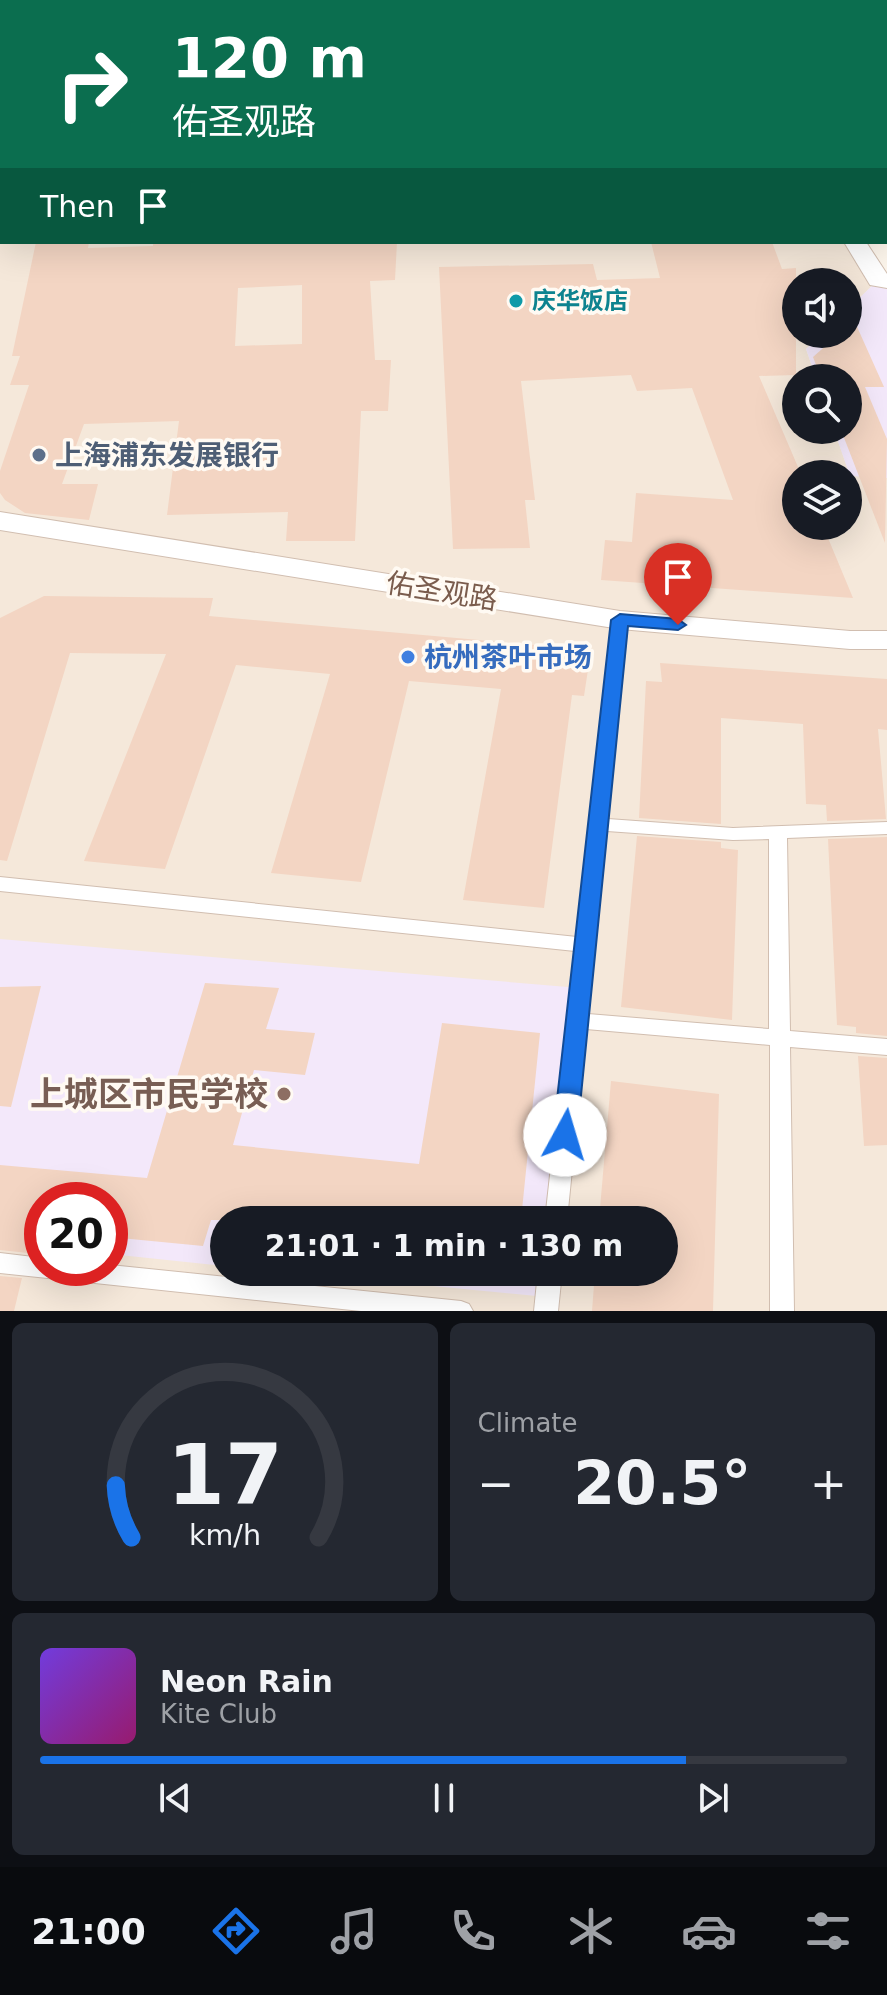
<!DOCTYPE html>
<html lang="en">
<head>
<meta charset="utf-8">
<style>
	body { margin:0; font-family:"DejaVu Sans","Noto Sans SC",sans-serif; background:#242831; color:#f1f3f6; height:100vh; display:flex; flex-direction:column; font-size:30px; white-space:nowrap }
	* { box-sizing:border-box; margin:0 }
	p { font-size:26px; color:#9ea1a6 }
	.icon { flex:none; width:44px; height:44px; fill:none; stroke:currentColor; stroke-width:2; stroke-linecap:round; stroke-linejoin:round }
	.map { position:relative; height:1311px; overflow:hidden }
	.sheet { display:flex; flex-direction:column; gap:12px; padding:12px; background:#0d0f14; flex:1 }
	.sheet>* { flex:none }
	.guide { position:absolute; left:0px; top:0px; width:888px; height:244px; box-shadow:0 8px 32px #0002; background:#0b6e4f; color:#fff; overflow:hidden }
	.fabs { position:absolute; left:782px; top:268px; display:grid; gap:16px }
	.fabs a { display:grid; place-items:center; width:80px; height:80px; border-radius:50%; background:#171b24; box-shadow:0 8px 32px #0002; font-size:40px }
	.speed { position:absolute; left:24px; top:1182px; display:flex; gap:16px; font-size:40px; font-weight:700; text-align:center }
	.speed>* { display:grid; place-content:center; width:104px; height:104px; border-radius:50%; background:#171b24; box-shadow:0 8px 32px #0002; line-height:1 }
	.speed .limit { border:12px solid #d22; background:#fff; color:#111 }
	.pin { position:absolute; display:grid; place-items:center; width:68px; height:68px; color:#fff; margin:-82px -34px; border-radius:50% 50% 50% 0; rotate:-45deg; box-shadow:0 0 8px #0007 }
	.pin .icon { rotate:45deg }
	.me { position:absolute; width:88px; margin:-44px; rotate:6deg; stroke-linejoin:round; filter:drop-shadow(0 0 6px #0008) }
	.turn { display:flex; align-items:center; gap:28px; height:168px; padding:0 40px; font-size:36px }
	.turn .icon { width:104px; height:104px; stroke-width:2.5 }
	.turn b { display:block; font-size:56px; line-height:68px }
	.then { display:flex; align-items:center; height:76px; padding:0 40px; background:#0003; gap:16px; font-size:30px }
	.big { font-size:60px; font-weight:800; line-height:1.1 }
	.sheet .tile { flex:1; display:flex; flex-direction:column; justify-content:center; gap:12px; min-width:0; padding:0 28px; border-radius:12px; background:#242831 }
	.sheet .dial { align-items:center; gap:0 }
	.dial svg { height:208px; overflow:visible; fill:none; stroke:#363941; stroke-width:7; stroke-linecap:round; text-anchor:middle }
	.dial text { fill:#f1f3f6; stroke:none }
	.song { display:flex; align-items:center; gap:24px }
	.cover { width:96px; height:96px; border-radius:12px; background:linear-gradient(135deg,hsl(260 70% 55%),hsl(320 70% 35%)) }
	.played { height:8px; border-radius:4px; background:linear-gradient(90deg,#1a73e8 80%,#363941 80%) }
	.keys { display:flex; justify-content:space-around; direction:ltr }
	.heat { display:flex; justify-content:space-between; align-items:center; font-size:44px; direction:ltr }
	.sheet .tiles { flex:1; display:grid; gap:12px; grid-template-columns:1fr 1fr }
	.tile:last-child { grid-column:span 2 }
	.trip { position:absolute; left:210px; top:1206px; width:468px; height:80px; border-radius:40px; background:#171b24; box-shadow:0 8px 32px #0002; font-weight:800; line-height:80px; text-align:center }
	.tab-bar { display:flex; height:128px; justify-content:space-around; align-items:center; background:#090b0e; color:#9ea1a6 }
	.tab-bar .icon { width:56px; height:56px }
	.tab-bar .current { color:#1a73e8 }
	.tab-bar b { font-size:36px; color:#f1f3f6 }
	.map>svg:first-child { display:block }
	.residential { fill:#f5e8da; fill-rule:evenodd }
	.education { fill:#f3e8fa }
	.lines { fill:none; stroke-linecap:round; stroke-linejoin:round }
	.canal { fill:#bfe3e8; fill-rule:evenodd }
	.building { fill:#f3d5c3; fill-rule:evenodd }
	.lane-casing { stroke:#d1beb0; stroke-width:2 }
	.street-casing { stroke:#d1beb0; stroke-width:2 }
	.secondary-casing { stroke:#d6c0b0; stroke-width:2 }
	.primary-casing { stroke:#dad1cd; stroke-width:2 }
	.highway-casing { stroke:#dad1cd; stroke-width:2 }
	.lane { fill:#fff; fill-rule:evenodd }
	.street { fill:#fff; fill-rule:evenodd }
	.secondary { fill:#fff; fill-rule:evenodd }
	.primary { fill:#fbd9a5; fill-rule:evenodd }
	.highway { fill:#f7b7a3; fill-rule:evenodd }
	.route { fill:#1a73e8; stroke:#114b97; stroke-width:2 }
	.culture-dot { fill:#0f9aa8; stroke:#fffaf3; stroke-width:3 }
	.service-dot { fill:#5c6f8a; stroke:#fffaf3; stroke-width:3 }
	.shop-dot { fill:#3f7fe0; stroke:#fffaf3; stroke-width:3 }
	.education-dot { fill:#8d6e63; stroke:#fffaf3; stroke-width:3 }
	.labels { text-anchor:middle; stroke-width:7; stroke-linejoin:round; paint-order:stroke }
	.far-culture-label { font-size:24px; font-weight:bold; fill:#0d838f; stroke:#fffaf3; text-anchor:start }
	.service-label { font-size:28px; font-weight:bold; fill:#4e5e75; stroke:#fffaf3; text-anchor:start }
	.street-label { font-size:28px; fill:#7a5c4d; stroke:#fffaf3 }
	.shop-label { font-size:28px; font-weight:bold; fill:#366cbe; stroke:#fffaf3; text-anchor:start }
	.near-education-label { font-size:34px; font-weight:bold; fill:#785e54; stroke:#fffaf3; text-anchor:end }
</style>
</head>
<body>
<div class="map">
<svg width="887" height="1311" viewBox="0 0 887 1311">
	<rect width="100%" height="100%" fill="#fdf6ec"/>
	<path class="residential" d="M0,222L2,242H855L878,280L848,309V282H796V334H822L806,349L816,378H796V430H834L850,475L887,478V1311H0ZM796,474H848V526H796ZM42,1200H110V1268H42ZM224,1220H664V1272H224Z"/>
	<g class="education">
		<polygon points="878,280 887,281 887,478 850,476 834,430 848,430 848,378 816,378 806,349 822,334 848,334 848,309"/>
		<polygon points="0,939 580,988 555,1220 224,1220 224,1266 110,1254 110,1200 42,1200 42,1248 0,1244"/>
		<polygon points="289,1272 550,1272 547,1297"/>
	</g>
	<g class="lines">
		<g class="canal">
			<polygon points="721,0 802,0 803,2 720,2"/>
			<polygon points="887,0 887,11 886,11 886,2 878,2"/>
			<rect x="0" y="12" width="2" height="12"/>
		</g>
	</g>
	<g class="building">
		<path d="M36,242H89L88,248L153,246V242H397L395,280L370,281L375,360H391L388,411H361L355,541H286L288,512L167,515L179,421L84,424L62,484H98L89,520L25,513L5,500L0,493V471L29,385H10L20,356H12ZM302,285V344L235,346L238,288Z"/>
		<polygon points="651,242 772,242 782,269 796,268 796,375 759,376 801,474 796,474 796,526 823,526 853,598 601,580 605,540 632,542 636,493 733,500 692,388 637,391 631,375 521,381 535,500 525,500 530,548 453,549 439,267 593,264 597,280 660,278"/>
		<polygon points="854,320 884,387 865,387 887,439 885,543 841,430 848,430 848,378 821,378 813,357 839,334 848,334 848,326"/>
		<polygon points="44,596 213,598 209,616 591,650 584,696 572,695 544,908 463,900 501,689 409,681 361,882 271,873 330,674 236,665 165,869 84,861 166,654 70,653 7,861 0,860 0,618"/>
		<polygon points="660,663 887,679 887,730 878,729 886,819 827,821 826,805 806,804 803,724 721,718 721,824 639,818 646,681 662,682"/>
		<polygon points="637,836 721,842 721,848 738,850 732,1020 621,1007"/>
		<polygon points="887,837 887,1036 856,1033 856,1027 837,1025 828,839"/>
		<polygon points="205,983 279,988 266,1029 315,1033 305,1075 254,1070 233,1145 419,1164 442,1023 540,1033 521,1220 211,1220 203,1246 110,1237 110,1200 42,1200 42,1230 35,1229 28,1253 0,1250 0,1165 147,1178"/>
		<polygon points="41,986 11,1107 0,1106 0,987"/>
		<polygon points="858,1056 887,1058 887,1145 864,1146"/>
		<polygon points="611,1081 719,1094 713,1311 592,1311 595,1272 664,1272 664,1220 599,1220"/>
		<polygon points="0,1276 22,1278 14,1311 0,1311"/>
	</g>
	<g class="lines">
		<g class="lane-casing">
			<g id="lane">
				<rect x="886" y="10" width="1" height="6"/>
				<rect x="886" y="100" width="1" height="6"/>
				<rect x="0" y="107" width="2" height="6"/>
				<path d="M620,615L628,620L608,819L733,828L887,822V834L787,838L790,1031L887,1039V1055L790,1047L794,1311H770V1045L586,1029L567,1220H545L575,951L0,891V877L577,937L612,620ZM607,831L733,840L769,839V1029L588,1014Z"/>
				<polygon points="0,1253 42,1258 42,1268 110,1268 110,1265 461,1301 469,1304 473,1311 361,1311 0,1273"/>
				<polygon points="538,1272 562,1272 558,1311 534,1311"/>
			</g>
		</g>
		<g class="street-casing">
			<g id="street">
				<rect x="0" y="30" width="2" height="10"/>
				<rect x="0" y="215" width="2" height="14"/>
				<polygon points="844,242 866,242 887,274 887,288 870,285"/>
				<polygon points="0,512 620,611 850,631 887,631 887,649 850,649 620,629 0,530"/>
			</g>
		</g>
		<g class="secondary-casing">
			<polygon id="secondary" points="10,0 34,0 9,2"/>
		</g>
		<g class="primary-casing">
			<polygon id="primary" points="213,0 323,0 211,2"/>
		</g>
		<g class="highway-casing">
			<g id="highway">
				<polygon points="78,0 164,0 76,2"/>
				<polygon points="365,0 460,0 363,2"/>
			</g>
		</g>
		<use href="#lane" class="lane"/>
		<use href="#street" class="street"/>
		<use href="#secondary" class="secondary"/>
		<use href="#primary" class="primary"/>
		<use href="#highway" class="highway"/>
	</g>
	<polygon class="route" points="620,614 678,619 686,625 678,630 628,626 577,1135 574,1142 565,1144 556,1142 553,1135 611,620"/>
	<circle class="culture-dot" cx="516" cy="301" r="8"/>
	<circle class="service-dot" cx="39" cy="455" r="8"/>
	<circle class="shop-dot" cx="408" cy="657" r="8"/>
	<circle class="education-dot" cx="284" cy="1094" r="8"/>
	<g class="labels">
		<g class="far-culture-label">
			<text x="532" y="309">庆华饭店</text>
		</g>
		<g class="service-label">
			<text x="55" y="465">上海浦东发展银行</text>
		</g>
		<g class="street-label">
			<text transform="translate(442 591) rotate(9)" y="10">佑圣观路</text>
		</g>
		<g class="shop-label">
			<text x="424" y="667">杭州茶叶市场</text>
		</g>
		<g class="near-education-label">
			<text x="268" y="1106">上城区市民学校</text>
		</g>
	</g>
</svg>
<div class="fabs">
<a><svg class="icon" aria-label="sound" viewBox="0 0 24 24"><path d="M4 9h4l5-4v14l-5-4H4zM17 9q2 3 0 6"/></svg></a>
<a><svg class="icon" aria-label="search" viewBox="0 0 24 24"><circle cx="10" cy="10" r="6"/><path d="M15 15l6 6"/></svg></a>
<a><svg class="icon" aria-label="layers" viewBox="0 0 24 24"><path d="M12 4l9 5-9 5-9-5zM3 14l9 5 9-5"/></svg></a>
</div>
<div class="speed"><div class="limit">20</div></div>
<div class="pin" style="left:678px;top:625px;background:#d93025"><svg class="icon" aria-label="arrive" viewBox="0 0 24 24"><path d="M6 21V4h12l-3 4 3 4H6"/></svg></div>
<svg class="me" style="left:565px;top:1135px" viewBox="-20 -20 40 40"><circle r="19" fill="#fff"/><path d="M0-13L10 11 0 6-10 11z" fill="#1a73e8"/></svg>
<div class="trip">21:01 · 1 min · 130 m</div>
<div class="guide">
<div class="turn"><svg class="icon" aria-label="right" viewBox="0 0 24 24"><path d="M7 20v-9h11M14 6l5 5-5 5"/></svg><div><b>120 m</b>佑圣观路</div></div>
<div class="then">Then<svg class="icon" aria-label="arrive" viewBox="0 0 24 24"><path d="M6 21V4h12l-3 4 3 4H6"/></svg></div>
</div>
</div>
<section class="sheet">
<div class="tiles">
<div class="tile dial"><svg viewBox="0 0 100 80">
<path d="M14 69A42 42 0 1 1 86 69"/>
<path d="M14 69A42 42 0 0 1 8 49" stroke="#1a73e8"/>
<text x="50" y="56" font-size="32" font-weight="700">17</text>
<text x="50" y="72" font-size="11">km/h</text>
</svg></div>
<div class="tile"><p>Climate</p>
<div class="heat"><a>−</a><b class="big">20.5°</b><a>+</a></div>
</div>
<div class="tile">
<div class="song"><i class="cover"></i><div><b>Neon Rain</b><p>Kite Club</p></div></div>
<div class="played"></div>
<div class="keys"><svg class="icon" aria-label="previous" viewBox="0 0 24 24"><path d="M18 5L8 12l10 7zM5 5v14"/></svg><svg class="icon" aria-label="pause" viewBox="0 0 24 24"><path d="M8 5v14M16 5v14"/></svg><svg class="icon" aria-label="next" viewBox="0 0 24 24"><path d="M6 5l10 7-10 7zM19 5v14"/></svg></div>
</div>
</div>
</section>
<nav class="tab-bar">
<b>21:00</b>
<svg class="icon current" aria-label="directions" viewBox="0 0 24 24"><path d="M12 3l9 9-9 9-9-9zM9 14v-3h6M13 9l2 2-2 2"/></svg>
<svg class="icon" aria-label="music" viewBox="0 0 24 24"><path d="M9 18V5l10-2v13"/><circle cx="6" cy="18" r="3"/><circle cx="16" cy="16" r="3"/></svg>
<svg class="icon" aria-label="phone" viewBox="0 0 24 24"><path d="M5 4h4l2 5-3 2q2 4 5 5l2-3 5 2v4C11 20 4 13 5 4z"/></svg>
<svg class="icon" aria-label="climate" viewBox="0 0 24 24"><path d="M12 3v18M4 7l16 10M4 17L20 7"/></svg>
<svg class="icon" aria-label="car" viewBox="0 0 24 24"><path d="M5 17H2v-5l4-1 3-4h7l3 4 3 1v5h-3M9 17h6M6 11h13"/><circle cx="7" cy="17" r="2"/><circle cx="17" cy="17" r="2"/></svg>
<svg class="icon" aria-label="filters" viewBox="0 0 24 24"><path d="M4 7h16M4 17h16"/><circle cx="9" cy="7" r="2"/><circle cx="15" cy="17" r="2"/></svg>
</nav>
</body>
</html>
